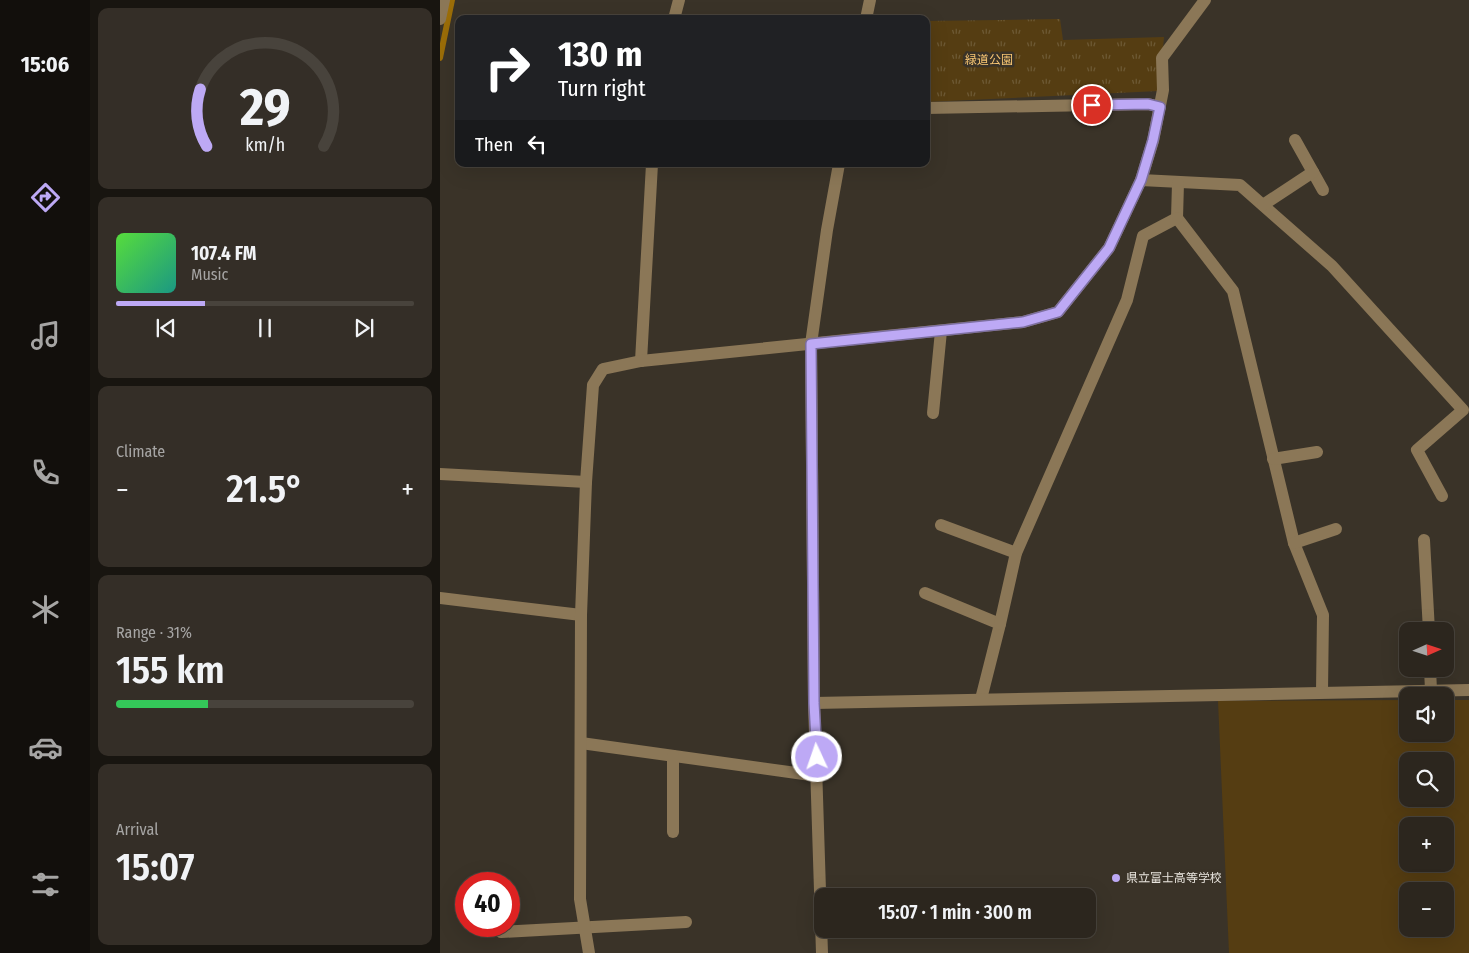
<!DOCTYPE html>
<html lang="en">
<head>
<meta charset="utf-8">
<style>
	body { margin:0; font-family:"Fira Sans Condensed","Noto Sans JP",sans-serif; background:#342e27; color:#f1f3f6; height:100vh; display:flex; flex-direction:column; font-size:19px; white-space:nowrap }
	* { box-sizing:border-box; margin:0 }
	p { font-size:16px; color:#a6a5a4 }
	.icon { flex:none; width:28px; height:28px; fill:none; stroke:currentColor; stroke-width:2; stroke-linecap:round; stroke-linejoin:round }
	.map { position:relative; flex:1; overflow:hidden }
	.details { display:flex; flex-direction:column; gap:8px; padding:8px; background:#181510; width:350px }
	.details>* { flex:none }
	.banner { position:absolute; left:15px; top:15px; width:475px; height:152px; border-radius:10px; box-shadow:0 5px 20px #0002,0 0 0 1px #48433c; background:#202124; color:#fff; overflow:hidden }
	.needle { width:32px; rotate:87deg }
	.buttons { position:absolute; left:959px; top:622px; display:grid; gap:10px }
	.buttons a { display:grid; place-items:center; width:55px; height:55px; border-radius:10px; background:#2c261e; box-shadow:0 5px 20px #0002,0 0 0 1px #48433c; font-size:25px }
	.speed { position:absolute; left:15px; top:872px; display:flex; gap:10px; font-size:25px; font-weight:700; text-align:center }
	.speed>* { display:grid; place-content:center; width:65px; height:65px; border-radius:50%; background:#2c261e; box-shadow:0 5px 20px #0002,0 0 0 1px #48433c; line-height:1 }
	.speed .limit { border:8px solid #d22; background:#fff; color:#111 }
	.pin { position:absolute; display:grid; place-items:center; width:42px; height:42px; color:#fff; margin:-21px; border:2px solid #fff; border-radius:50%; box-shadow:0 1px 5px #0007 }
	.me { position:absolute; width:55px; margin:-28px; rotate:357deg; stroke-linejoin:round; filter:drop-shadow(0 0 4px #0008) }
	.turn { display:flex; align-items:center; gap:18px; height:105px; padding:0 20px; font-size:22px }
	.turn .icon { width:65px; height:65px; stroke-width:2.5 }
	.turn b { display:block; font-size:35px; line-height:42px }
	.then { display:flex; align-items:center; height:48px; padding:0 20px; background:#0003; gap:10px; font-size:19px }
	.big { font-size:38px; font-weight:600; line-height:1.1 }
	.details .widget { flex:1; display:flex; flex-direction:column; justify-content:center; gap:8px; min-width:0; padding:0 18px; border-radius:10px; background:#342e27 }
	.details .dial { align-items:center; gap:0 }
	.dial svg { height:130px; overflow:visible; fill:none; stroke:#48433c; stroke-width:7; stroke-linecap:round; text-anchor:middle }
	.dial text { fill:#f1f3f6; stroke:none }
	.song { display:flex; align-items:center; gap:15px }
	.cover { width:60px; height:60px; border-radius:8px; background:linear-gradient(135deg,hsl(110 70% 55%),hsl(170 70% 35%)) }
	.played { height:5px; border-radius:2px; background:linear-gradient(90deg,#bda9f5 30%,#48433c 30%) }
	.keys { display:flex; justify-content:space-around; direction:ltr }
	.heat { display:flex; justify-content:space-between; align-items:center; font-size:28px; direction:ltr }
	.charge { height:8px; border-radius:4px; background:linear-gradient(90deg,#34c759 31%,#48433c 0) }
	.trip { position:absolute; left:374px; top:888px; width:282px; height:50px; border-radius:10px; background:#2c261e; box-shadow:0 5px 20px #0002,0 0 0 1px #48433c; font-weight:600; line-height:50px; text-align:center }
	main { display:flex; flex:1; min-height:0 }
	.tab-bar { display:flex; flex-direction:column; width:90px; justify-content:space-around; align-items:center; background:#120f0c; color:#a6a5a4 }
	.tab-bar .icon { width:35px; height:35px }
	.tab-bar .selected { color:#bda9f5 }
	.tab-bar b { font-size:22px; color:#f1f3f6 }
	.map>svg:first-child { display:block }
	.grass { fill:url(#grass-tufts) }
	.pitch { fill:#553d12; fill-rule:evenodd }
	.lines { fill:none; stroke-linecap:round; stroke-linejoin:round }
	.stream { stroke:#9b6d08; stroke-width:6 }
	.minor { stroke:#8b7757; stroke-width:12 }
	.route-casing { stroke:#7b6e9f; stroke-width:12 }
	.route { stroke:#bda9f5; stroke-width:9 }
	.poi-dot { fill:#bda9f5; stroke:#3a3328; stroke-width:2 }
	.labels { text-anchor:middle; stroke-width:5; stroke-linejoin:round; paint-order:stroke }
	.park-label { font-size:12px; fill:#f8c673; stroke:#3a3328 }
	.poi-label { font-size:12px; fill:#e7e3dc; stroke:#3a3328; text-anchor:start }
</style>
</head>
<body>
<main>
<nav class="tab-bar">
<b>15:06</b>
<svg class="icon selected" aria-label="directions" viewBox="0 0 24 24"><path d="M12 3l9 9-9 9-9-9zM9 14v-3h6M13 9l2 2-2 2"/></svg>
<svg class="icon" aria-label="music" viewBox="0 0 24 24"><path d="M9 18V5l10-2v13"/><circle cx="6" cy="18" r="3"/><circle cx="16" cy="16" r="3"/></svg>
<svg class="icon" aria-label="phone" viewBox="0 0 24 24"><path d="M5 4h4l2 5-3 2q2 4 5 5l2-3 5 2v4C11 20 4 13 5 4z"/></svg>
<svg class="icon" aria-label="climate" viewBox="0 0 24 24"><path d="M12 3v18M4 7l16 10M4 17L20 7"/></svg>
<svg class="icon" aria-label="car" viewBox="0 0 24 24"><path d="M5 17H2v-5l4-1 3-4h7l3 4 3 1v5h-3M9 17h6M6 11h13"/><circle cx="7" cy="17" r="2"/><circle cx="17" cy="17" r="2"/></svg>
<svg class="icon" aria-label="filters" viewBox="0 0 24 24"><path d="M4 7h16M4 17h16"/><circle cx="9" cy="7" r="2"/><circle cx="15" cy="17" r="2"/></svg>
</nav>
<section class="details">
<div class="widget dial"><svg viewBox="0 0 100 80">
<path d="M14 69A42 42 0 1 1 86 69"/>
<path d="M14 69A42 42 0 0 1 10 34" stroke="#bda9f5"/>
<text x="50" y="56" font-size="32" font-weight="700">29</text>
<text x="50" y="72" font-size="11">km/h</text>
</svg></div>
<div class="widget">
<div class="song"><i class="cover"></i><div><b>107.4 FM</b><p>Music</p></div></div>
<div class="played"></div>
<div class="keys"><svg class="icon" aria-label="previous" viewBox="0 0 24 24"><path d="M18 5L8 12l10 7zM5 5v14"/></svg><svg class="icon" aria-label="pause" viewBox="0 0 24 24"><path d="M8 5v14M16 5v14"/></svg><svg class="icon" aria-label="next" viewBox="0 0 24 24"><path d="M6 5l10 7-10 7zM19 5v14"/></svg></div>
</div>
<div class="widget"><p>Climate</p>
<div class="heat"><a>−</a><b class="big">21.5°</b><a>+</a></div>
</div>
<div class="widget"><p>Range · 31%</p><b class="big">155 km</b><div class="charge"></div></div>
<div class="widget"><p>Arrival</p><b class="big">15:07</b></div>
</section>
<div class="map">
<svg width="1029" height="953" viewBox="0 0 1029 953">
	<defs>
		<pattern id="grass-tufts" width="24" height="20" patternUnits="userSpaceOnUse" patternTransform="scale(1.25)"><rect width="24" height="20" fill="#553d12"/><path d="M3 7l-1-3M5 7V3M7 7l1-3M15 17l-1-3M17 17v-4M19 17l1-3" fill="none" stroke="#6d5934"/></pattern>
	</defs>
	<rect width="100%" height="100%" fill="#3a3328"/>
	<polygon class="grass" points="620,19 623,40 724,37 719,91 486,102 486,21"/>
	<path class="pitch" d="M967,700L968,734H1005V700H1029V953H789L778,701ZM968,761H1005V799H968ZM968,826H1005V864H968ZM968,891H1005V929H968Z"/>
	<g class="lines">
		<polyline class="stream" points="0,58 12,0"/>
		<g class="minor">
			<polyline points="0,19 4,0"/>
			<polyline points="234,19 239,0"/>
			<polyline points="426,19 430,0"/>
			<polyline points="486,108 708,104 720,107"/>
			<polyline points="855,140 883,190"/>
			<polyline points="701,180 800,185 892,266 1023,410 977,450 1002,496"/>
			<polyline points="738,183 737,218 793,291 854,543 883,615 882,691"/>
			<polyline points="823,205 873,172"/>
			<polyline points="201,361 212,164"/>
			<polyline points="493,413 501,331"/>
			<polyline points="833,459 877,452"/>
			<polyline points="0,474 146,482"/>
			<polyline points="501,525 576,553"/>
			<polyline points="984,540 989,631"/>
			<polyline points="854,543 896,529"/>
			<polyline points="485,593 560,624 541,699"/>
			<polyline points="0,598 141,615"/>
			<polyline points="560,624 576,553 687,300 703,236 737,218"/>
			<polyline points="990,669 991,690"/>
			<polyline points="374,703 1029,690"/>
			<polyline points="141,743 378,776"/>
			<polyline points="233,756 233,832"/>
			<polyline points="61,932 246,922"/>
			<polyline points="149,953 140,899 141,615 146,482 153,385 163,369 201,361 583,322 618,312 669,248 701,180 713,141 723,90 722,58 765,0"/>
			<polyline points="382,953 374,703 371,344 387,230 399,164"/>
		</g>
	</g>
	<g class="lines">
		<g class="route-casing">
			<polyline id="route" points="377,757 374,703 371,344 583,322 618,312 669,248 701,180 713,140 720,107 708,104 652,105"/>
		</g>
		<use href="#route" class="route"/>
	</g>
	<circle class="poi-dot" cx="676" cy="878" r="5"/>
	<g class="labels">
		<g class="park-label">
			<text x="549" y="64">緑道公園</text>
		</g>
		<g class="poi-label">
			<text x="686" y="882">県立富士高等学校</text>
		</g>
	</g>
</svg>
<div class="buttons">
<a><svg class="needle" viewBox="-14 -14 28 28"><path d="M0-13l5 13h-10z" fill="#e53935"/><path d="M0 13l5-13h-10z" fill="#a6a5a4"/></svg></a>
<a><svg class="icon" aria-label="sound" viewBox="0 0 24 24"><path d="M4 9h4l5-4v14l-5-4H4zM17 9q2 3 0 6"/></svg></a>
<a><svg class="icon" aria-label="search" viewBox="0 0 24 24"><circle cx="10" cy="10" r="6"/><path d="M15 15l6 6"/></svg></a>
<a>+</a>
<a>−</a>
</div>
<div class="speed"><div class="limit">40</div></div>
<div class="pin" style="left:652px;top:105px;background:#d93025"><svg class="icon" aria-label="arrive" viewBox="0 0 24 24"><path d="M6 21V4h12l-3 4 3 4H6"/></svg></div>
<svg class="me" style="left:377px;top:757px" viewBox="-20 -20 40 40"><circle r="17" fill="#bda9f5" stroke="#fff" stroke-width="3"/><path d="M0-11L8 9 0 5-8 9z" fill="#fff"/></svg>
<div class="trip">15:07 · 1 min · 300 m</div>
<div class="banner">
<div class="turn"><svg class="icon" aria-label="right" viewBox="0 0 24 24"><path d="M7 20v-9h11M14 6l5 5-5 5"/></svg><div><b>130 m</b>Turn right</div></div>
<div class="then">Then<svg class="icon" aria-label="left" viewBox="0 0 24 24"><path d="M17 20v-9H6M10 6l-5 5 5 5"/></svg></div>
</div>
</div>
</main>
</body>
</html>
